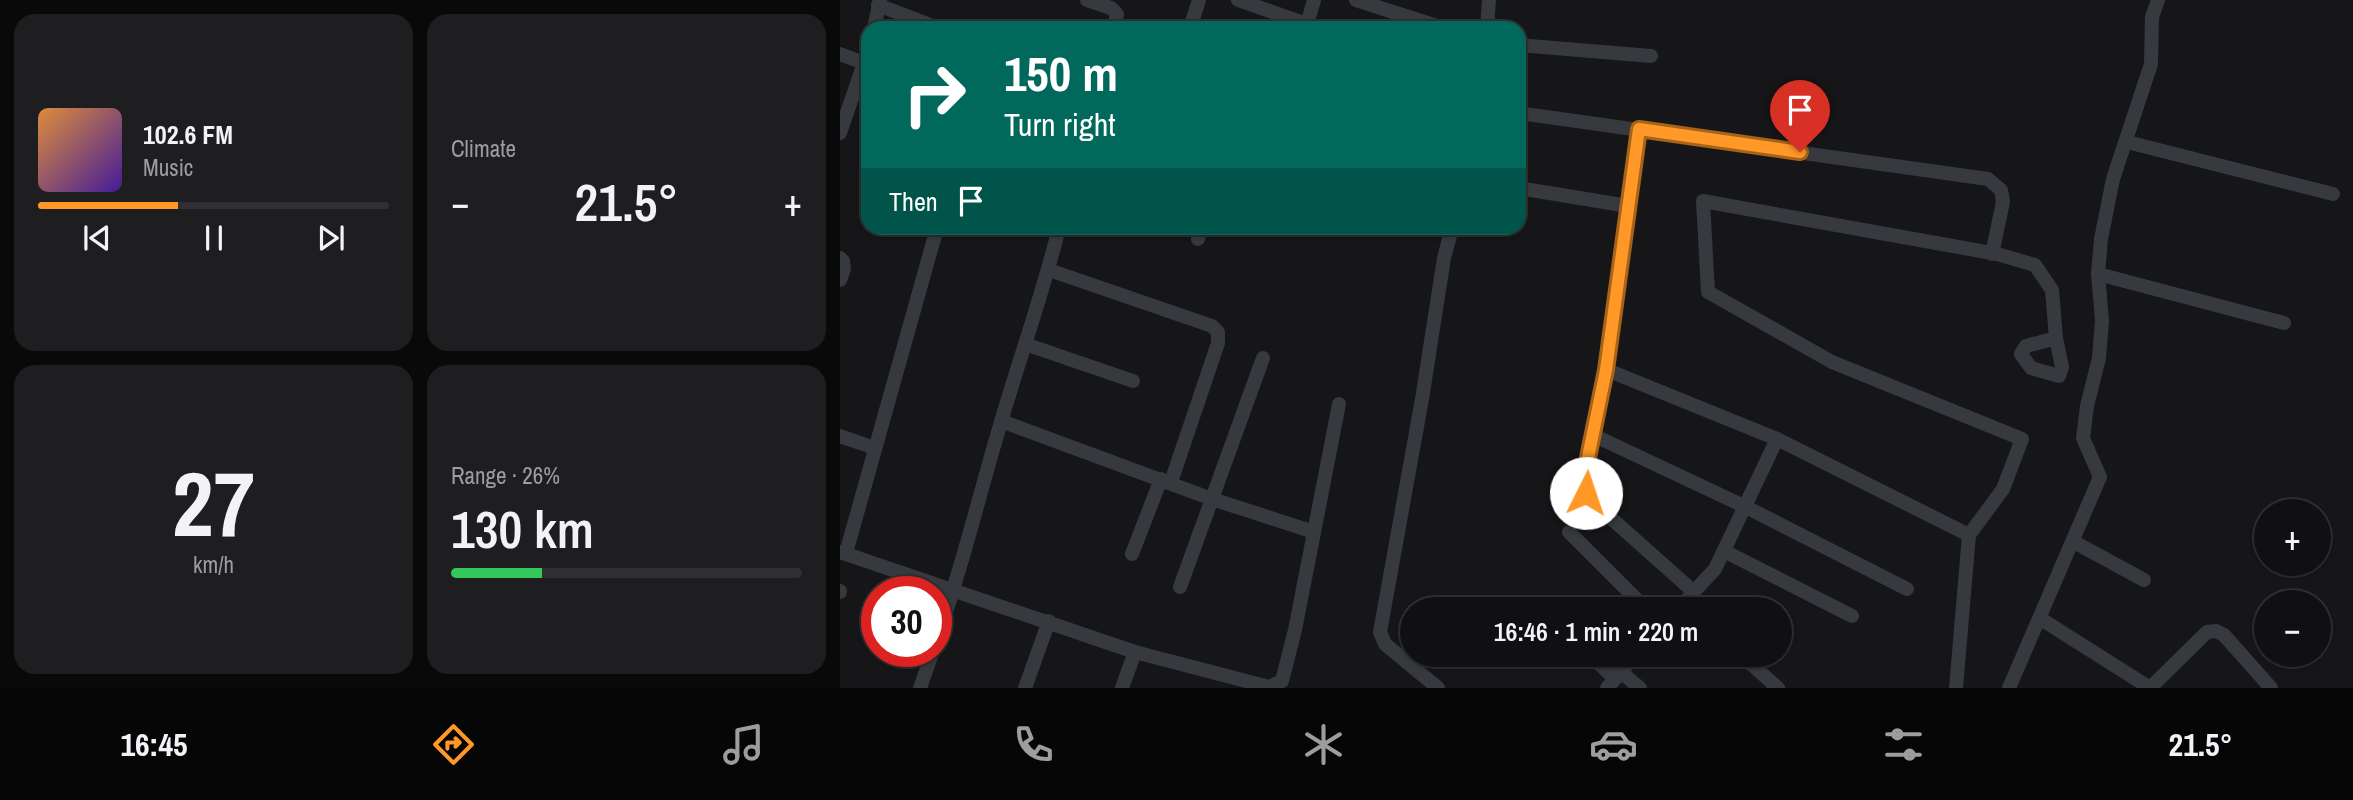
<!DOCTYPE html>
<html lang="en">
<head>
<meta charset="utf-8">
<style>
	body { margin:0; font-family:"Archivo Narrow",sans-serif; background:#1e1e20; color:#f1f3f6; height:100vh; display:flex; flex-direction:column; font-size:26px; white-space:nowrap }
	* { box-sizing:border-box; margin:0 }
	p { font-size:23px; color:#9c9d9f }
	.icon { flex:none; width:38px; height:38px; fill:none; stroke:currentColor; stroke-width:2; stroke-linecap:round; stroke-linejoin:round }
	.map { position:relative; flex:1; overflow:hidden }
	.side { display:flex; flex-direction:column; gap:14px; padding:14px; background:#09090a; width:840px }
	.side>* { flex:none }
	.top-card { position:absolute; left:21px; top:21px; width:665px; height:214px; border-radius:21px; box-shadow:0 2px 5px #0004,0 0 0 2px #303032; background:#00695c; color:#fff; overflow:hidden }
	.tools { position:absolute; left:1414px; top:499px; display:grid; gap:14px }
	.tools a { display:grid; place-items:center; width:77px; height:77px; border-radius:50%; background:#101012; box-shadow:0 2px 5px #0004,0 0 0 2px #303032; font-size:35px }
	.speed { position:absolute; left:21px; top:576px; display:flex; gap:14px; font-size:35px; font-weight:700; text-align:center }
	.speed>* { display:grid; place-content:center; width:91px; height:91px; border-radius:50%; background:#101012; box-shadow:0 2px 5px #0004,0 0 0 2px #303032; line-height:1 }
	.speed .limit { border:10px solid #d22; background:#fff; color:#111 }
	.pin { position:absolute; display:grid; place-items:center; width:60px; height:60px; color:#fff; margin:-72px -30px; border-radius:50% 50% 50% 0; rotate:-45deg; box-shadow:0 0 7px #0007 }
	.pin .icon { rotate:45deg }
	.me { position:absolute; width:77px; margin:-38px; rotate:4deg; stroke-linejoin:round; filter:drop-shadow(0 0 5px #0008) }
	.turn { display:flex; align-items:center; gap:24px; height:147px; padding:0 28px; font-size:32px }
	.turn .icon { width:91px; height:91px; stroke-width:2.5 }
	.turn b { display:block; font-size:49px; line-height:60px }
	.then { display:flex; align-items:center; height:66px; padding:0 28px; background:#0003; gap:14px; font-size:26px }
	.big { font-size:52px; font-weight:600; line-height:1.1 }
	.side .tile { flex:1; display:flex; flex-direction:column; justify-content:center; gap:10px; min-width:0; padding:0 24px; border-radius:21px; background:#1e1e20 }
	.side .dial { align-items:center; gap:0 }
	.dial b { font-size:91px; line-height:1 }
	.song { display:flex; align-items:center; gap:21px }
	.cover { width:84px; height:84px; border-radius:10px; background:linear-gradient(135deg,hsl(30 70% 55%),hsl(260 70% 35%)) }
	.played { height:7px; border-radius:4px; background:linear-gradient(90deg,#ff9827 40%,#303032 40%) }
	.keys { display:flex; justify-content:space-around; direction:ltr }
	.heat { display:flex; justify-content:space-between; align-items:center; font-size:38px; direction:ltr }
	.charge { height:10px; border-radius:5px; background:linear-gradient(90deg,#34c759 26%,#303032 0) }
	.side .tiles { flex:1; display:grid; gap:14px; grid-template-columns:repeat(2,1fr) }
	.trip { position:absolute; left:560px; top:597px; width:392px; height:70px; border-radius:35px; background:#101012; box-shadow:0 2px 5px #0004,0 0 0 2px #303032; font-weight:600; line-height:70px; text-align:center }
	.tab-bar { display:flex; height:112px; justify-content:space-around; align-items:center; background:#060607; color:#9c9d9f }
	.tab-bar .icon { width:49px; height:49px }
	.tab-bar .active { color:#ff9827 }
	.tab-bar b { font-size:32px; color:#f1f3f6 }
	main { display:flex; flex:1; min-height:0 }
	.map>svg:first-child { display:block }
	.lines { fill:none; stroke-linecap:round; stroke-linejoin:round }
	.street { stroke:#36393d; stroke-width:14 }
	.route-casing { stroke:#a66319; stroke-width:18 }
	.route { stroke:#ff9827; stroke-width:12 }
</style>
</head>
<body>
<main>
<section class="side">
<div class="tiles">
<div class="tile">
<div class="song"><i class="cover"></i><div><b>102.6 FM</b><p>Music</p></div></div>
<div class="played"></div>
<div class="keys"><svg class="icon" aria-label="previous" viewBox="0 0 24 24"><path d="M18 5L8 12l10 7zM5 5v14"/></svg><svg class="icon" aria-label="pause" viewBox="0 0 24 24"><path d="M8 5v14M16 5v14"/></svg><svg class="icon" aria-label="next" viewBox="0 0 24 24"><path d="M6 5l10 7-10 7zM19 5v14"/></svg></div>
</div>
<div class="tile"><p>Climate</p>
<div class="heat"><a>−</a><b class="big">21.5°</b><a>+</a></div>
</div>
<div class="tile dial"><b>27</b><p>km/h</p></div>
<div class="tile"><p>Range · 26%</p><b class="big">130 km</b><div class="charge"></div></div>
</div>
</section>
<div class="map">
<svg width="1513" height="688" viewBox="0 0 1513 688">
	<rect width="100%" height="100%" fill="#161618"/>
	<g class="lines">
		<g class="street">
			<polyline points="247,0 271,8 277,14 274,28"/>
			<polyline points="398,0 467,24 474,0"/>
			<polyline points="516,0 603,28"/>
			<polyline points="38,5 98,28"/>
			<polyline points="34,28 40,0"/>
			<polyline points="350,28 359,0"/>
			<polyline points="647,28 649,0"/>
			<polyline points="679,45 811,56"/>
			<polyline points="0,54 24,63 28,49"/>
			<polyline points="679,113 1148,179 1161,190 1163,202 1152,254"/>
			<polyline points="799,129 767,370 743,482 746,493 754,503 854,592"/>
			<polyline points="0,133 24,63 28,65"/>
			<polyline points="1287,142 1493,194"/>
			<polyline points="679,188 788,206"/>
			<polyline points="285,229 285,228"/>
			<polyline points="358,239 361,228"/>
			<polyline points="0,258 3,261 4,269 0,280"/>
			<polyline points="209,270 372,326 378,332 378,343 331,482"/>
			<polyline points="1258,274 1444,323"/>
			<polyline points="185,344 293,381"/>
			<polyline points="767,370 937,439"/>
			<polyline points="161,421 372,499 474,532"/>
			<polyline points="753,435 906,507 1067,589"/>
			<polyline points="0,436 35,448"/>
			<polyline points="729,532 806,609"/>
			<polyline points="1234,542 1304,580"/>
			<polyline points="884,551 1012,616"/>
			<polyline points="0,552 295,652 429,687 442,681 455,630 499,404"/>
			<polyline points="6,553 97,228"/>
			<polyline points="292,554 321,479"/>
			<polyline points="340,587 423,358"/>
			<polyline points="0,592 0,591"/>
			<polyline points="696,605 700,609"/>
			<polyline points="838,609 875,569 937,439 1129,535"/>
			<polyline points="1201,619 1310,688"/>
			<path d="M96,642C122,569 139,495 161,422C180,357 203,293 219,228"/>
			<polyline points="749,654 775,679"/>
			<polyline points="900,654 938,688"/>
			<polyline points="781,672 800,688"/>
			<polyline points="80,688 93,651"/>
			<polyline points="185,688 209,621"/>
			<polyline points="282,688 295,652"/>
			<polyline points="598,688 545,644 540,632 582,399 604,258 612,228"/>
			<polyline points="767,688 797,654"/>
			<polyline points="1116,688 1129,535 1163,489 1182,439 992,362 868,292 863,201 1157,254 1195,265 1212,290 1216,338 1222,367 1219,376 1191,368 1181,354 1186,346 1216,338"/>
			<polyline points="1169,688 1260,477 1243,438 1247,406 1259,358 1262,321 1258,274 1261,239 1273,179 1311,64 1312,17 1318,0"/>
			<polyline points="1310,688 1367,632 1376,631 1384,635 1431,688"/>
		</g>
	</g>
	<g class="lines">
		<g class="route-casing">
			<polyline id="route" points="746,493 743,482 766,370 799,129 960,152"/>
		</g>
		<use href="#route" class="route"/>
	</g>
</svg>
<div class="tools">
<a>+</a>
<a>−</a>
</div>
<div class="speed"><div class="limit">30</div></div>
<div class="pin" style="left:960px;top:152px;background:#d93025"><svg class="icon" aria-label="arrive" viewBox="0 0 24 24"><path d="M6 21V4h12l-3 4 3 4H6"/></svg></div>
<svg class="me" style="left:746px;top:493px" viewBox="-20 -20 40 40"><circle r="19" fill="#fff"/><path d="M0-13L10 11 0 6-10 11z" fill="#ff9827"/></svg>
<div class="trip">16:46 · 1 min · 220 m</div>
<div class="top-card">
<div class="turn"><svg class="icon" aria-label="right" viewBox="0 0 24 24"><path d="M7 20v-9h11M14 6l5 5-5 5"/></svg><div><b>150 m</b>Turn right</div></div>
<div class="then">Then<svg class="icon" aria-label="arrive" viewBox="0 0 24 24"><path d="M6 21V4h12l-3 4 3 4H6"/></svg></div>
</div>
</div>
</main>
<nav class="tab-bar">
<b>16:45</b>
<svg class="icon active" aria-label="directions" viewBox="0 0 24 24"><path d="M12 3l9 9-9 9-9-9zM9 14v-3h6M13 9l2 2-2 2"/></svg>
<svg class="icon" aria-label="music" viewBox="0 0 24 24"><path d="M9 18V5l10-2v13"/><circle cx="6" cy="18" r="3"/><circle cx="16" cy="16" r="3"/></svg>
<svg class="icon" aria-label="phone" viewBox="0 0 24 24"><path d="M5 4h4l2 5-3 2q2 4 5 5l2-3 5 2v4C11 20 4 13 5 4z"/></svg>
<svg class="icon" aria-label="climate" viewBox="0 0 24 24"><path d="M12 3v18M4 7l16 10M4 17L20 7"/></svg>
<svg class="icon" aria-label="car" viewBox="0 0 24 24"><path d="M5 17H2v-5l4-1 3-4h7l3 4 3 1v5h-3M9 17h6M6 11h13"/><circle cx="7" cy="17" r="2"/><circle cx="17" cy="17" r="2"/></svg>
<svg class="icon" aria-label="filters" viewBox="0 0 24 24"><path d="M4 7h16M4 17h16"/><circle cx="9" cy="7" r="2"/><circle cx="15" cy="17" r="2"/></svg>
<b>21.5°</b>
</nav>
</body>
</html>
